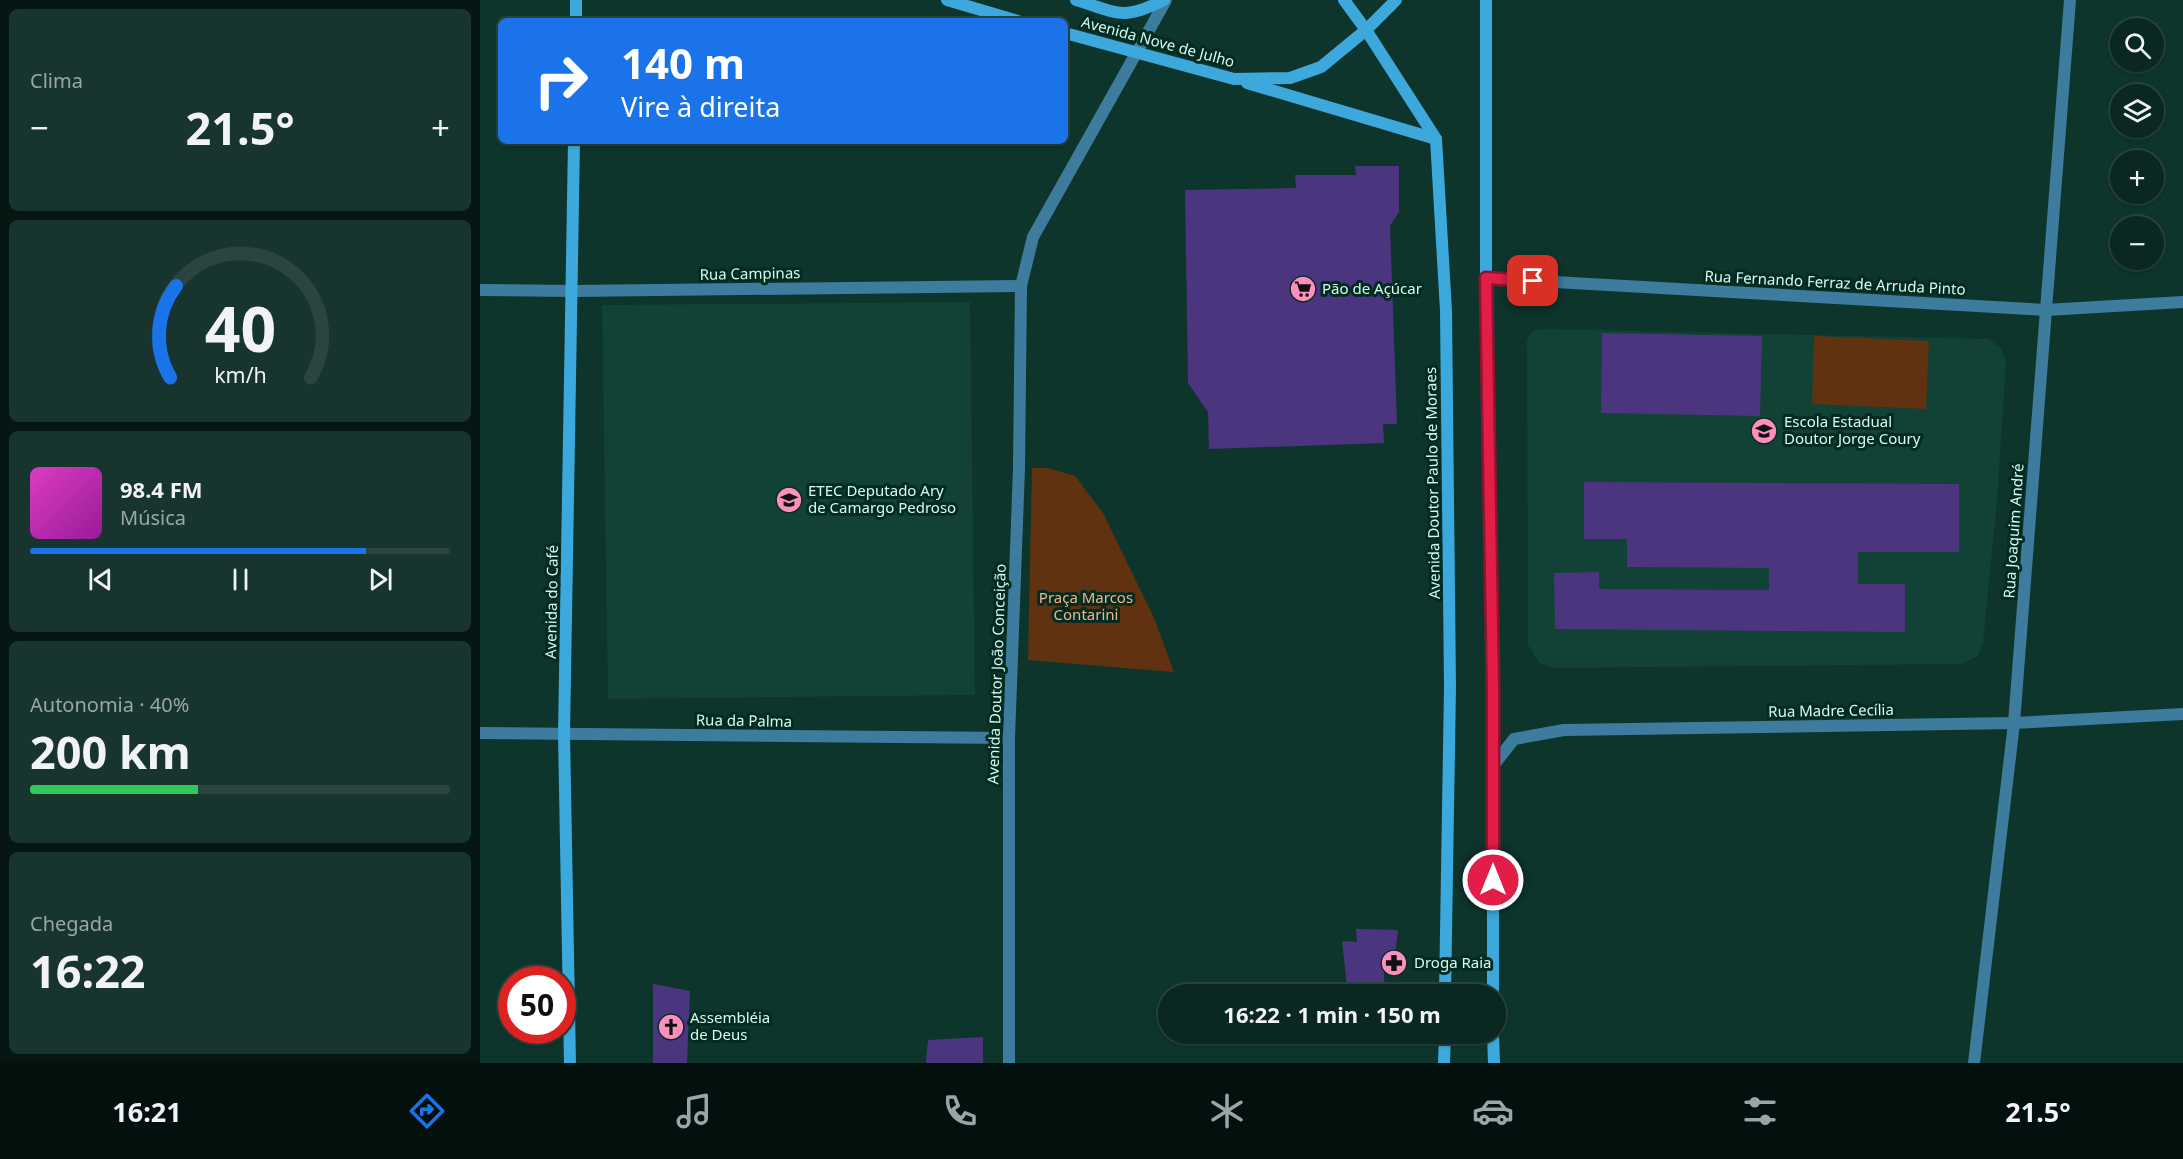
<!DOCTYPE html>
<html lang="pt">
<head>
<meta charset="utf-8">
<style>
	body { margin:0; font-family:"Noto Sans",sans-serif; background:#18342e; color:#f1f3f6; height:100vh; display:flex; flex-direction:column; font-size:22px; white-space:nowrap }
	* { box-sizing:border-box; margin:0 }
	p { font-size:20px; color:#99a6a5 }
	.icon { flex:none; width:33px; height:33px; fill:none; stroke:currentColor; stroke-width:2; stroke-linecap:round; stroke-linejoin:round }
	.map { position:relative; flex:1; overflow:hidden }
	.sheet { display:flex; flex-direction:column; gap:9px; padding:9px; background:#061612; width:480px }
	.sheet>* { flex:none }
	.banner { position:absolute; left:18px; top:18px; width:570px; height:126px; border-radius:9px; box-shadow:0 2px 4px #0004,0 0 0 2px #2a443f; background:#1a73e8; color:#fff; overflow:hidden }
	.controls { position:absolute; left:1630px; top:18px; display:grid; gap:12px }
	.controls a { display:grid; place-items:center; width:54px; height:54px; border-radius:50%; background:#0a2821; box-shadow:0 2px 4px #0004,0 0 0 2px #2a443f; font-size:30px }
	.speed { position:absolute; left:18px; top:966px; display:flex; gap:12px; font-size:30px; font-weight:700; text-align:center }
	.speed>* { display:grid; place-content:center; width:78px; height:78px; border-radius:50%; background:#0a2821; box-shadow:0 2px 4px #0004,0 0 0 2px #2a443f; line-height:1 }
	.speed .limit { border:9px solid #d22; background:#fff; color:#111 }
	.pin { position:absolute; display:grid; place-items:center; width:51px; height:51px; color:#fff; margin:-26px; border-radius:12px; box-shadow:0 3px 9px #0006 }
	.me { position:absolute; width:66px; margin:-33px; rotate:0deg; stroke-linejoin:round; filter:drop-shadow(0 0 4px #0008) }
	.turn { display:flex; align-items:center; gap:21px; height:126px; padding:0 24px; font-size:27px }
	.turn .icon { width:78px; height:78px; stroke-width:2.5 }
	.turn b { display:block; font-size:42px; line-height:51px }
	.big { font-size:45px; font-weight:700; line-height:1.1 }
	.sheet .tile { flex:1; display:flex; flex-direction:column; justify-content:center; gap:9px; min-width:0; padding:0 21px; border-radius:9px; background:#18342e }
	.sheet .dial { align-items:center; gap:0 }
	.dial svg { height:156px; overflow:visible; fill:none; stroke:#2a443f; stroke-width:7; stroke-linecap:round; text-anchor:middle }
	.dial text { fill:#f1f3f6; stroke:none }
	.song { display:flex; align-items:center; gap:18px }
	.cover { width:72px; height:72px; border-radius:9px; background:linear-gradient(135deg,hsl(310 70% 55%),hsl(300 70% 35%)) }
	.played { height:6px; border-radius:3px; background:linear-gradient(90deg,#1a73e8 80%,#2a443f 80%) }
	.keys { display:flex; justify-content:space-around; direction:ltr }
	.heat { display:flex; justify-content:space-between; align-items:center; font-size:33px; direction:ltr }
	.charge { height:9px; border-radius:4px; background:linear-gradient(90deg,#34c759 40%,#2a443f 0) }
	.trip { position:absolute; left:678px; top:984px; width:348px; height:60px; border-radius:30px; background:#0a2821; box-shadow:0 2px 4px #0004,0 0 0 2px #2a443f; font-weight:700; line-height:60px; text-align:center }
	.menu { display:flex; height:96px; justify-content:space-around; align-items:center; background:#04100d; color:#99a6a5 }
	.menu .icon { width:42px; height:42px }
	.menu .active { color:#1a73e8 }
	.menu b { font-size:27px; color:#f1f3f6 }
	main { display:flex; flex:1; min-height:0 }
	.map>svg:first-child { display:block }
	.built { fill:#124136 }
	.green { fill:#60320f }
	.building { fill:#4b357f }
	.lines { fill:none; stroke-linecap:round; stroke-linejoin:round }
	.street { stroke:#3e7c9d; stroke-width:12 }
	.secondary { stroke:#3ca8dc; stroke-width:12 }
	.route-casing { stroke:#92132f; stroke-width:15 }
	.route { stroke:#e11d48; stroke-width:10 }
	.labels { text-anchor:middle; stroke-width:6; stroke-linejoin:round; paint-order:stroke }
	.street-label { font-size:15px; fill:#d6faef; stroke:#022b22 }
	.poi-label { font-size:15px; fill:#d6faef; stroke:#022b22; text-anchor:start }
	.park-label { font-size:15px; fill:#f3b58c; stroke:#022b22 }
</style>
</head>
<body>
<main>
<section class="sheet">
<div class="tile"><p>Clima</p>
<div class="heat"><a>−</a><b class="big">21.5°</b><a>+</a></div>
</div>
<div class="tile dial"><svg viewBox="0 0 100 80">
<path d="M14 69A42 42 0 1 1 86 69"/>
<path d="M14 69A42 42 0 0 1 17 22" stroke="#1a73e8"/>
<text x="50" y="56" font-size="32" font-weight="700">40</text>
<text x="50" y="72" font-size="11">km/h</text>
</svg></div>
<div class="tile">
<div class="song"><i class="cover"></i><div><b>98.4 FM</b><p>Música</p></div></div>
<div class="played"></div>
<div class="keys"><svg class="icon" aria-label="previous" viewBox="0 0 24 24"><path d="M18 5L8 12l10 7zM5 5v14"/></svg><svg class="icon" aria-label="pause" viewBox="0 0 24 24"><path d="M8 5v14M16 5v14"/></svg><svg class="icon" aria-label="next" viewBox="0 0 24 24"><path d="M6 5l10 7-10 7zM19 5v14"/></svg></div>
</div>
<div class="tile"><p>Autonomia · 40%</p><b class="big">200 km</b><div class="charge"></div></div>
<div class="tile"><p>Chegada</p><b class="big">16:22</b></div>
</section>
<div class="map">
<svg width="1703" height="1063" viewBox="0 0 1703 1063">
	<rect width="100%" height="100%" fill="#0d352c"/>
	<g class="built">
		<polygon points="490,302 495,695 128,699 122,305"/>
		<polygon points="1069,329 1509,339 1521,348 1526,361 1517,502 1503,643 1498,656 1482,664 1073,668 1060,663 1048,645 1047,340 1053,330"/>
	</g>
	<g class="green">
		<polygon points="1334,336 1449,341 1446,409 1332,404"/>
		<polygon points="552,468 568,468 595,476 623,513 674,618 694,672 548,660"/>
	</g>
	<g class="building">
		<polygon points="875,166 919,166 919,212 910,226 917,424 903,424 904,443 729,449 728,412 708,383 705,190 816,188 815,175 876,175"/>
		<polygon points="1122,333 1282,336 1280,416 1121,413"/>
		<polygon points="1104,482 1479,484 1479,552 1378,552 1378,584 1425,584 1425,632 1075,629 1074,573 1119,572 1119,589 1289,590 1289,568 1147,567 1147,539 1104,539"/>
		<polygon points="876,929 918,930 915,955 903,956 905,994 868,994 862,941 877,942"/>
		<polygon points="173,984 210,991 207,1063 173,1063"/>
		<polygon points="503,1037 503,1063 446,1063 448,1040"/>
	</g>
	<g class="lines">
		<g class="street">
			<polyline points="1006,278 1566,310 1703,302"/>
			<polyline points="0,290 92,291 541,286"/>
			<polyline points="0,733 529,738"/>
			<polyline points="1013,766 1034,739 1084,730 1534,723 1703,714"/>
			<polyline points="529,1063 529,738 539,468 541,286 553,237 686,0"/>
			<polyline points="1494,1063 1534,723 1590,0"/>
		</g>
		<g class="secondary">
			<polyline points="467,0 538,21"/>
			<path d="M596,0C638,13 643,21 684,0"/>
			<polyline points="864,0 886,30 956,139 966,311 970,687 965,994"/>
			<polyline points="1006,0 1006,278 1013,687 1013,994"/>
			<polyline points="96,21 96,0"/>
			<polyline points="585,33 754,79 810,78 841,67 886,30 916,0"/>
			<polyline points="767,83 956,139"/>
			<polyline points="1013,1034 1014,1063"/>
			<polyline points="90,1063 84,734 94,141"/>
			<polyline points="964,1063 965,1034"/>
		</g>
	</g>
	<g class="lines">
		<g class="route-casing">
			<polyline id="route" points="1013,880 1013,687 1006,278 1053,281"/>
		</g>
		<use href="#route" class="route"/>
	</g>
	<defs>
		<g id="supermarket-disc" transform="scale(1.35)"><circle r="9.5" fill="#fe8ebe" stroke="#022b22"/><path d="M-6-5.5h2.5l.6 2H6L4.5 2H-2.5L-4.4-4H-6ZM-1.5 3.2a1.3 1.3 0 1 0 .1 0ZM3 3.2a1.3 1.3 0 1 0 .1 0Z" fill="#111"/></g>
		<g id="school-disc" transform="scale(1.35)"><circle r="9.5" fill="#fe8ebe" stroke="#022b22"/><path d="M0-5L7-2L0 1L-7-2ZM-4 1L0 2.5L4 1V4Q0 6-4 4Z" fill="#111"/></g>
		<g id="university-disc" transform="scale(1.35)"><circle r="9.5" fill="#fe8ebe" stroke="#022b22"/><path d="M0-5L7-2L0 1L-7-2ZM-4 1L0 2.5L4 1V4Q0 6-4 4Z" fill="#111"/></g>
		<g id="pharmacy-disc" transform="scale(1.35)"><circle r="9.5" fill="#fe8ebe" stroke="#022b22"/><path d="M-2-6h4v4h4v4h-4v4h-4v-4h-4v-4h4Z" fill="#111"/></g>
		<g id="church-disc" transform="scale(1.35)"><circle r="9.5" fill="#fe8ebe" stroke="#022b22"/><path d="M-1.2-6h2.4v3.5h3.3v2.4h-3.3V6h-2.4V-.1h-3.3v-2.4h3.3Z" fill="#111"/></g>
	</defs>
	<g fill-rule="evenodd">
		<use href="#supermarket-disc" x="823" y="289"/>
		<use href="#school-disc" x="1284" y="431"/>
		<use href="#university-disc" x="309" y="500"/>
		<use href="#pharmacy-disc" x="914" y="963"/>
		<use href="#church-disc" x="191" y="1027"/>
	</g>
	<g class="labels">
		<g class="street-label">
			<text transform="translate(678 42) rotate(15)" y="5">Avenida Nove de Julho</text>
			<text transform="translate(270 274) rotate(-1)" y="5">Rua Campinas</text>
			<text transform="translate(1355 283) rotate(3)" y="5">Rua Fernando Ferraz de Arruda Pinto</text>
			<text transform="translate(953 483) rotate(-91)" y="5">Avenida Doutor Paulo de Moraes</text>
			<text transform="translate(1534 531) rotate(-86)" y="5">Rua Joaquim André</text>
			<text transform="translate(72 602) rotate(-89)" y="5">Avenida do Café</text>
			<text transform="translate(517 674) rotate(-88)" y="5">Avenida Doutor João Conceição</text>
			<text transform="translate(1351 711) rotate(-1)" y="5">Rua Madre Cecília</text>
			<text transform="translate(264 721) rotate(1)" y="5">Rua da Palma</text>
		</g>
		<g class="poi-label">
			<text x="842" y="294">Pão de Açúcar</text>
			<text x="1304" y="427">Escola Estadual<tspan x="1304" dy="17">Doutor Jorge Coury</tspan></text>
			<text x="328" y="496">ETEC Deputado Ary<tspan x="328" dy="17">de Camargo Pedroso</tspan></text>
			<text x="934" y="968">Droga Raia</text>
			<text x="210" y="1023">Assembléia<tspan x="210" dy="17">de Deus</tspan></text>
		</g>
		<g class="park-label">
			<text x="606" y="603">Praça Marcos<tspan x="606" dy="17">Contarini</tspan></text>
		</g>
	</g>
</svg>
<div class="controls">
<a><svg class="icon" aria-label="search" viewBox="0 0 24 24"><circle cx="10" cy="10" r="6"/><path d="M15 15l6 6"/></svg></a>
<a><svg class="icon" aria-label="layers" viewBox="0 0 24 24"><path d="M12 4l9 5-9 5-9-5zM3 14l9 5 9-5"/></svg></a>
<a>+</a>
<a>−</a>
</div>
<div class="speed"><div class="limit">50</div></div>
<div class="pin" style="left:1053px;top:281px;background:#d93025"><svg class="icon" aria-label="arrive" viewBox="0 0 24 24"><path d="M6 21V4h12l-3 4 3 4H6"/></svg></div>
<svg class="me" style="left:1013px;top:880px" viewBox="-20 -20 40 40"><circle r="17" fill="#e11d48" stroke="#fff" stroke-width="3"/><path d="M0-11L8 9 0 5-8 9z" fill="#fff"/></svg>
<div class="trip">16:22 · 1 min · 150 m</div>
<div class="banner">
<div class="turn"><svg class="icon" aria-label="right" viewBox="0 0 24 24"><path d="M7 20v-9h11M14 6l5 5-5 5"/></svg><div><b>140 m</b>Vire à direita</div></div>
</div>
</div>
</main>
<nav class="menu">
<b>16:21</b>
<svg class="icon active" aria-label="directions" viewBox="0 0 24 24"><path d="M12 3l9 9-9 9-9-9zM9 14v-3h6M13 9l2 2-2 2"/></svg>
<svg class="icon" aria-label="music" viewBox="0 0 24 24"><path d="M9 18V5l10-2v13"/><circle cx="6" cy="18" r="3"/><circle cx="16" cy="16" r="3"/></svg>
<svg class="icon" aria-label="phone" viewBox="0 0 24 24"><path d="M5 4h4l2 5-3 2q2 4 5 5l2-3 5 2v4C11 20 4 13 5 4z"/></svg>
<svg class="icon" aria-label="climate" viewBox="0 0 24 24"><path d="M12 3v18M4 7l16 10M4 17L20 7"/></svg>
<svg class="icon" aria-label="car" viewBox="0 0 24 24"><path d="M5 17H2v-5l4-1 3-4h7l3 4 3 1v5h-3M9 17h6M6 11h13"/><circle cx="7" cy="17" r="2"/><circle cx="17" cy="17" r="2"/></svg>
<svg class="icon" aria-label="filters" viewBox="0 0 24 24"><path d="M4 7h16M4 17h16"/><circle cx="9" cy="7" r="2"/><circle cx="15" cy="17" r="2"/></svg>
<b>21.5°</b>
</nav>
</body>
</html>
